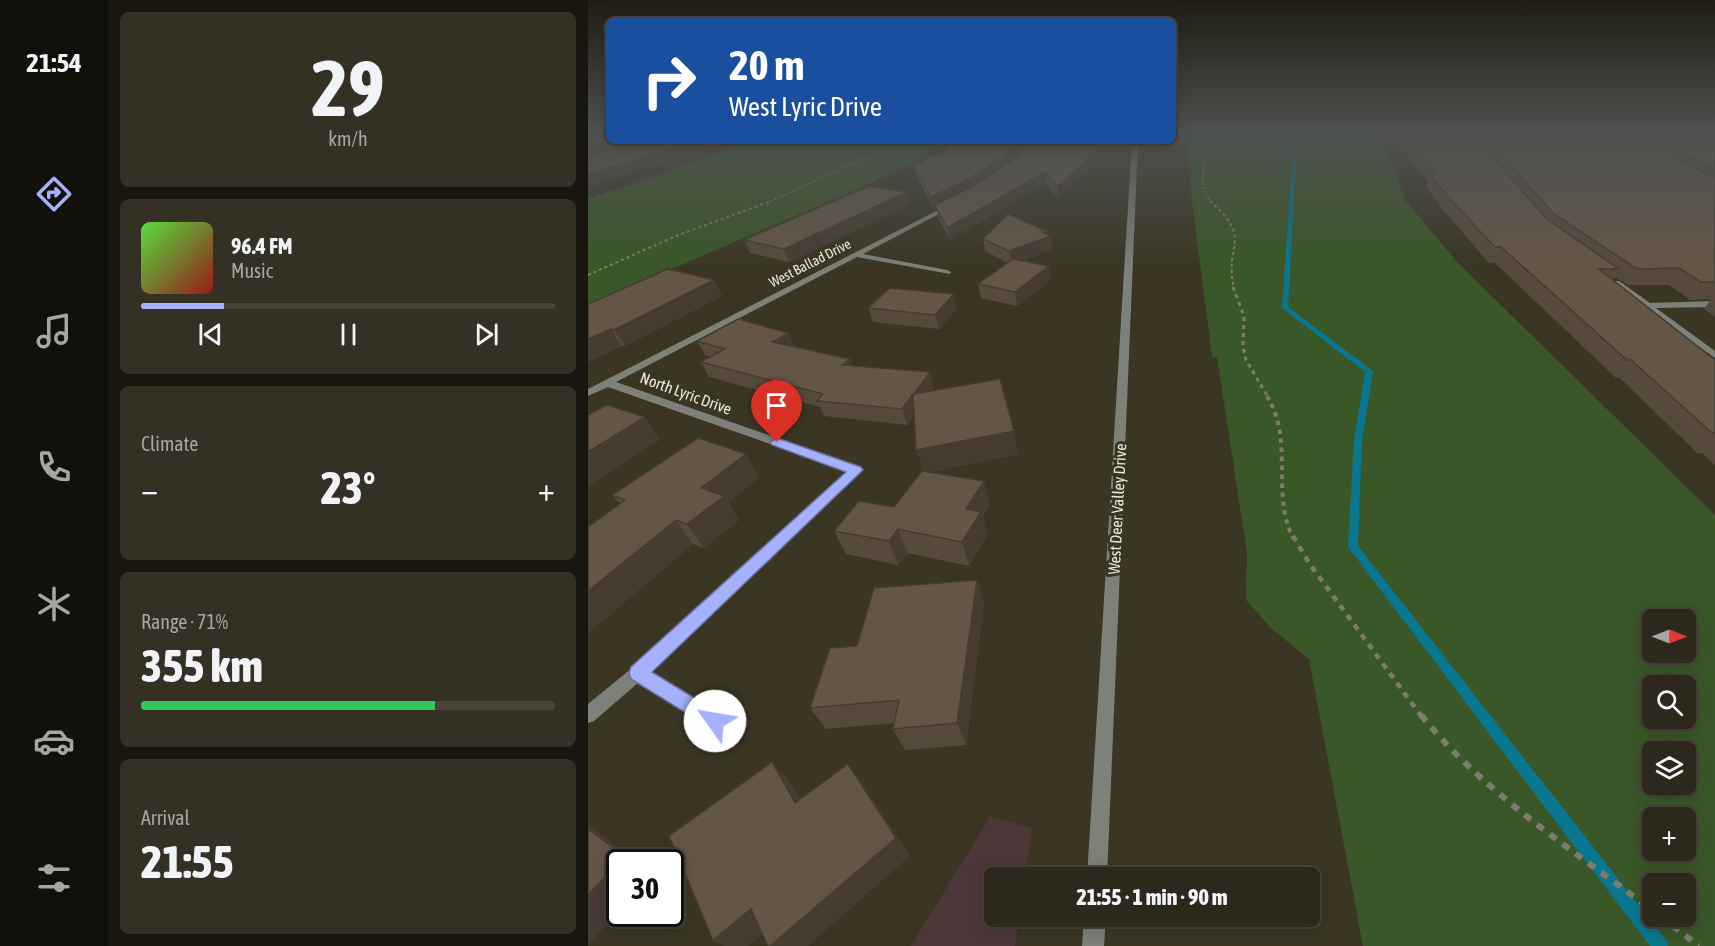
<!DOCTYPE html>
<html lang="en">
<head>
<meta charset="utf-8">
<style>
	body { margin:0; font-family:"Asap Condensed",sans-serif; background:#343024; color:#f1f3f6; height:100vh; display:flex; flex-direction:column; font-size:22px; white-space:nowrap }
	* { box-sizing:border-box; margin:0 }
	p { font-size:20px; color:#a6a6a3 }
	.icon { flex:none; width:33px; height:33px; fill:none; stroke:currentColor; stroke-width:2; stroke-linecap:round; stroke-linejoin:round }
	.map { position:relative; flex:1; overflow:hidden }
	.side { display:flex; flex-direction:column; gap:12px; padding:12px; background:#18160f; width:480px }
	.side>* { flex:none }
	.hud { position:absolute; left:18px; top:18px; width:570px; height:126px; border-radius:9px; box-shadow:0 3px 15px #0003,0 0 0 2px #48443a; background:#1a4fa0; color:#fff; overflow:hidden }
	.needle { width:39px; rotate:90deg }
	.tools { position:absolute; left:1054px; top:609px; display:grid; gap:12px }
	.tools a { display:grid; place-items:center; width:54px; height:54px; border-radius:9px; background:#2c281b; box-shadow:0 3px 15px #0003,0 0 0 2px #48443a; font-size:30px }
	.speed { position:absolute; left:18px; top:849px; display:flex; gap:12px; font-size:30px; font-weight:700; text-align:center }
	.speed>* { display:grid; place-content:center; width:78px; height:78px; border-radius:50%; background:#2c281b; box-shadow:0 3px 15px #0003,0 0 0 2px #48443a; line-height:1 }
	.speed .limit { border:3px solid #111; border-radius:9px; background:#fff; color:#111 }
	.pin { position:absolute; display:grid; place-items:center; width:51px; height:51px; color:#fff; margin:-62px -26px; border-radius:50% 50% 50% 0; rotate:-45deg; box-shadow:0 0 6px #0007 }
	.pin .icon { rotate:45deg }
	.me { position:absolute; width:66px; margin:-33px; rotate:302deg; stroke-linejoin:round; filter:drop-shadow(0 0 4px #0008) }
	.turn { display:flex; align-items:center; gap:21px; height:126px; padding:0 24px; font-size:27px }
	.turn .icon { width:78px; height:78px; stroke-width:2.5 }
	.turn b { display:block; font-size:42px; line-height:51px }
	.big { font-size:45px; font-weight:800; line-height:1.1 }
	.side .tile { flex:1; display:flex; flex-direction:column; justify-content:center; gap:9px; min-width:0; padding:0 21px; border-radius:9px; background:#343024 }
	.side .dial { align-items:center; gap:0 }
	.dial b { font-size:78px; line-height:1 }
	.song { display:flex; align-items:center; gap:18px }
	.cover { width:72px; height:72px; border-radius:9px; background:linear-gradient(135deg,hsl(110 70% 55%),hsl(0 70% 35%)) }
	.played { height:6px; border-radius:3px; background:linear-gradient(90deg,#a5b1fc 20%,#48443a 20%) }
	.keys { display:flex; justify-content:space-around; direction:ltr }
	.heat { display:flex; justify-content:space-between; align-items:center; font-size:33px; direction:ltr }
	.charge { height:9px; border-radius:4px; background:linear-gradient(90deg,#34c759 71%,#48443a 0) }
	.trip { position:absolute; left:396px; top:867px; width:336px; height:60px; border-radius:9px; background:#2c281b; box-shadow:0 3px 15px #0003,0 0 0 2px #48443a; font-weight:800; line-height:60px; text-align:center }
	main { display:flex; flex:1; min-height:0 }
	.tabs { display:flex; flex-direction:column; width:108px; justify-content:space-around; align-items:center; background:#12100b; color:#a6a6a3 }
	.tabs .icon { width:42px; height:42px }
	.tabs .current { color:#a5b1fc }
	.tabs b { font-size:27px; color:#f1f3f6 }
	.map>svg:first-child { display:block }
	.industrial { fill:#4c383b }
	.green { fill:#3a5728; fill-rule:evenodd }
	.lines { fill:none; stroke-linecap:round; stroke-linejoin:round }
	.stream { fill:#097790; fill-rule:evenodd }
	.path-far5 { stroke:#807b6c; stroke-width:1.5; stroke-dasharray:2 2; stroke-linecap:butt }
	.path-far4 { stroke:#807b6c; stroke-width:2; stroke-dasharray:3 3; stroke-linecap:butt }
	.path-far3 { stroke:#807b6c; stroke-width:3; stroke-dasharray:4 4; stroke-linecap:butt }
	.path-far2 { stroke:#807b6c; stroke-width:4; stroke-dasharray:4.5 4.5; stroke-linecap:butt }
	.path-far1 { stroke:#807b6c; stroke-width:4.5; stroke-dasharray:6 6; stroke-linecap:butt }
	.path { stroke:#807b6c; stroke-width:6; stroke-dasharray:8 8; stroke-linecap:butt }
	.minor { fill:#7d8179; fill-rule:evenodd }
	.tertiary { fill:#7d8179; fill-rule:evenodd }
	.wall { fill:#564a3d }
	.shaded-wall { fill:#463c32 }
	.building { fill:#645647; stroke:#463c32; stroke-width:1.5 }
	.route { fill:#a5b1fc; stroke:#6b73a4; stroke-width:1.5 }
	.labels { text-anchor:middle; stroke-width:6; stroke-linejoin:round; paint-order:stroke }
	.far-street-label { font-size:14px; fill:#ece9de; stroke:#3b3624 }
	.street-label { font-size:16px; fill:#ece9de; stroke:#3b3624 }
</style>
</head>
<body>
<main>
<nav class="tabs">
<b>21:54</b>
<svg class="icon current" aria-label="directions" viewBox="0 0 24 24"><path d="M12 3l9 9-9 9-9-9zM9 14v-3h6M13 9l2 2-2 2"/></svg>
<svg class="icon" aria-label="music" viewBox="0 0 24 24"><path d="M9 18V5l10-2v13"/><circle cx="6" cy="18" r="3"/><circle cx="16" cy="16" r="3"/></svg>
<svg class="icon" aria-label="phone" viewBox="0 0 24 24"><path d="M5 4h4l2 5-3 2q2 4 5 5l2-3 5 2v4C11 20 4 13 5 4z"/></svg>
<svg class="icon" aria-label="climate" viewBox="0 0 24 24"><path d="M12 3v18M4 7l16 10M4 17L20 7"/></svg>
<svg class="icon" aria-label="car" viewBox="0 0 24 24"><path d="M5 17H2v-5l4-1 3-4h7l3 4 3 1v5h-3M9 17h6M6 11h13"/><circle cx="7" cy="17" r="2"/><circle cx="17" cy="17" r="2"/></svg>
<svg class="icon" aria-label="filters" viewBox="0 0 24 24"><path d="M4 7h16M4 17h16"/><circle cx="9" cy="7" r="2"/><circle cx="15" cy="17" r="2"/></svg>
</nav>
<section class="side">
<div class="tile dial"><b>29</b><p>km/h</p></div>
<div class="tile">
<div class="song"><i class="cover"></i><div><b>96.4 FM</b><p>Music</p></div></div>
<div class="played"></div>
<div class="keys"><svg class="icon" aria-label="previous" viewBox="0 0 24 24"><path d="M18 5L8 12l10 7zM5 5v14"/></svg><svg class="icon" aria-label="pause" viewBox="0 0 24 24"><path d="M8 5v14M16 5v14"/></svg><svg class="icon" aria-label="next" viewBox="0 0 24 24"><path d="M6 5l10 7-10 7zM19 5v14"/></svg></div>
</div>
<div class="tile"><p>Climate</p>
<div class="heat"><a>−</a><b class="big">23°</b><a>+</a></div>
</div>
<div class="tile"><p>Range · 71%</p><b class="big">355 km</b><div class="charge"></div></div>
<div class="tile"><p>Arrival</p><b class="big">21:55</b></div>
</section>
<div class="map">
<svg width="1127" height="946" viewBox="0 0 1127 946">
	<rect width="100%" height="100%" fill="#3b3624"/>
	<polygon class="industrial" points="402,817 444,828 437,877 406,878 406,916 431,917 427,946 323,946"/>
	<g class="green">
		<path d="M595,135H793L817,200L870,263L1127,515V946H775L721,659L684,629L658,600L659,553L629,357H624L601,177V173H604L599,138ZM1065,620H1098V652H1065ZM1065,686H1098V718H1065ZM1065,752H1098V784H1065ZM1065,818H1098V850H1065ZM1065,884H1098V916H1065Z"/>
		<polygon points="158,141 352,141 326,162 272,188 0,305 0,199 91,168"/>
	</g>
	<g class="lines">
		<polygon class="stream" points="685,135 689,135 708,164 700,307 785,371 774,440 770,546 1078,940 1080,946 1062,946 760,547 766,440 777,372 694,308 704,164"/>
		<g class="path-far5">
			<path d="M617,135C622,158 605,184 624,203"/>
			<polyline points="179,203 264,164 332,141"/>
		</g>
		<g class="path-far4">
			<path d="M622,201C667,241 635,244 646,288"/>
			<polyline points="0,275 88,236 183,201"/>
		</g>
		<polyline class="path-far3" points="645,287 656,316 655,346 658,360 680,397"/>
		<path class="path-far2" d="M679,396C707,442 682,490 705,538"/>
		<polyline class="path-far1" points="705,536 721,563 834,717"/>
		<g class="path">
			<path d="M833,715C897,794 985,850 1065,911"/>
			<polyline points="1072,916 1111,946"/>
		</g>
		<g class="minor">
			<polygon points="362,204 365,206 364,207 275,254 359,270 363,272 362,274 269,257 28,382 272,467 274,470 62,672 133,715 136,721 133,727 127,729 121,727 51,682 6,721 0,723 0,704 44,668 259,471 20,387 0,396 0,389"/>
			<polygon points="1025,281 1031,281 1062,303 1127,301 1127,307 1068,308 1127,351 1127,358 1025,285"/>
		</g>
		<g class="tertiary">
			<polygon points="544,141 550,141 519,878 499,878"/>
			<polygon points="496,916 518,916 516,946 494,946"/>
		</g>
	</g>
	<g class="wall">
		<polygon points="805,135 1127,135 1127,317 1116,309 1123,299 1102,300 1081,285 1040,285 1027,277 1025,280 1127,360 1127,465 1114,453 1109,453 1032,378 1028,378 907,263 901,263 856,211 838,187 840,181"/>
		<polygon points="366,141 418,141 417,143 429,154 421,163 465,145 467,141 513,141 509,158 501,169 470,198 458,183 362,240 350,217 348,208 346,209 329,177 326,166 352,157"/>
		<polygon points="319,192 322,204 201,262 162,253 156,240"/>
		<polygon points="459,234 463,236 465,249 433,261 461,266 462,280 429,306 393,298 390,284 420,263 397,251 395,239"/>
		<polygon points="126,280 134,296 37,346 33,346 0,362 0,304"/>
		<polygon points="280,308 369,308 351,329 285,322"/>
		<polygon points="200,333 206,346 262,359 264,366 346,387 344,391 430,454 342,472 402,505 395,516 399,535 381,566 319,553 310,565 258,554 246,531 306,507 335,471 326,415 319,425 236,416 232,407 121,377 113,362 122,357 117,355 109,341"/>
		<polygon points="158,454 171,478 140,502 151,520 116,548 105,544 0,633 0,527 32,504 24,495"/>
		<polygon points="389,580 396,604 378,745 317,750 305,729 306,723 238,729 222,708 269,646"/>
	</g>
	<g class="shaded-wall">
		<polygon points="22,141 58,141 0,160 0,148"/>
		<polygon points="106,141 136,141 124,146 0,188 0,175"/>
		<polygon points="510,141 513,141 509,158 501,169 470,198 469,187"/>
		<polygon points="427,143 429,154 418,166 383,190 347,205 348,208 346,209 343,197"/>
		<polygon points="457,172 458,183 362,240 359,228"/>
		<polygon points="319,192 322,204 201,262 196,249"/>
		<polygon points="458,231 459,238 463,236 465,249 423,265 421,251"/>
		<polygon points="461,266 462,280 429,306 427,292"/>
		<polygon points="126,280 134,296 37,346 26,330"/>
		<polygon points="366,294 369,308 351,329 347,315"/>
		<polygon points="23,329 33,346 0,362 0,339"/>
		<polygon points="200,333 206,347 184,342"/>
		<polygon points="262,359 267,374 254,365"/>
		<polygon points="342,372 346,387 319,425 314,409"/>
		<polygon points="57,417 72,440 0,487 0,452"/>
		<polygon points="426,431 430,454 336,473 328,450"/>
		<polygon points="158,454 171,478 140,502 151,520 116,548 99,524 113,488"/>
		<polygon points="396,481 402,505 395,516 399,535 381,566 374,542 378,509"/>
		<polygon points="88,520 105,544 0,633 0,591"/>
		<polygon points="310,529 319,553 310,565 301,541"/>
		<polygon points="389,580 396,604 378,745 369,723"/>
		<polygon points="184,762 203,783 225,823 207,803"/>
		<polygon points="260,764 275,784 322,856 220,946 182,946"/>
		<polygon points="0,825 50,862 32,862 32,911 0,945"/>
		<polygon points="163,909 186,924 160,946 136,946 125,940"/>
	</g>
	<g class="building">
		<polygon points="0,135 21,135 22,141 0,148"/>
		<polygon points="818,135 885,135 959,219 1031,269 1011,269 1127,360 1127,433 1124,433 1043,360 1039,360 913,247 907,247 860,197 842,173 848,173"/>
		<polygon points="895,135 1052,135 1127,179 1127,282 1113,282 1091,268 1049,269 966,214"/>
		<polygon points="1067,135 1127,135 1127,172"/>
		<polygon points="46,141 106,141 0,175 0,156"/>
		<polygon points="366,141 410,141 409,143 427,143 417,156 381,179 343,197 326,166 344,156 352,157"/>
		<polygon points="467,141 510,141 508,147 500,159 469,187 457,172 359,228 347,205 387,185 424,161 439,144 465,145"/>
		<polygon points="281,186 319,192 196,249 156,240"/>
		<polygon points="420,214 458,231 454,232 463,236 421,251 395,239"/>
		<polygon points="425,259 461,266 427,292 390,284"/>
		<polygon points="80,269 126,280 26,330 23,329 0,339 0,304"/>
		<polygon points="302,288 366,294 347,315 280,308"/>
		<polygon points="150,319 200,333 184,342 262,359 254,365 342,372 326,394 325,394 314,409 229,401 235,394 113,362 137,349 109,341"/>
		<polygon points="412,379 426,431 328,450 325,394"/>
		<polygon points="19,405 57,417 0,452 0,415"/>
		<polygon points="110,438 158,454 113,488 136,496 99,524 88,520 0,591 0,527 37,500 24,495"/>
		<polygon points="334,471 396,481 378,509 393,512 374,542 310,529 301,541 246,531 271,501 306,507"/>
		<polygon points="389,580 369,723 305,729 311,700 222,708 242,648 269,646 286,588"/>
		<polygon points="184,762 207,803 260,764 308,838 182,946 180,946 163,909 125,940 81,836"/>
		<polygon points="0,829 37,856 0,895"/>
	</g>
	<linearGradient id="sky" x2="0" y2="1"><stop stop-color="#201e14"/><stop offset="0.5" stop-color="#4f5250"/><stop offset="1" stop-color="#4f5250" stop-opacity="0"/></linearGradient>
	<rect width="1127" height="268" fill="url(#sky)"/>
	<polygon class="route" points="189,438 273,467 275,470 64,672 134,715 136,721 134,728 127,731 43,679 41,673 43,667 258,472 184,445 182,442"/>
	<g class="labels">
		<g class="far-street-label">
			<text transform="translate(222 263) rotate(-27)" y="5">West Ballad Drive</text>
		</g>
		<g class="street-label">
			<text transform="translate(98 393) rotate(20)" y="6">North Lyric Drive</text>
			<text transform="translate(529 509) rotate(-87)" y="6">West Deer Valley Drive</text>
		</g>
	</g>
</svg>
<div class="tools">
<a><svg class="needle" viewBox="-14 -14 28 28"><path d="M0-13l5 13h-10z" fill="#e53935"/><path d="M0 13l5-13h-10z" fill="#a6a6a3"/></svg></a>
<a><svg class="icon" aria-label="search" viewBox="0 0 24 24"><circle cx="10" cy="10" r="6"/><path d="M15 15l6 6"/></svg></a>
<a><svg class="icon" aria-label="layers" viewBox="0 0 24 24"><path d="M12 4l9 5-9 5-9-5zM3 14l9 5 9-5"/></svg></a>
<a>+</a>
<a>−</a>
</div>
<div class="speed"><div class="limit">30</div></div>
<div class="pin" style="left:189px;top:442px;background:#d93025"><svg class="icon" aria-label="arrive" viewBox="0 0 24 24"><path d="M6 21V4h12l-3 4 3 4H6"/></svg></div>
<svg class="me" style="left:127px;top:721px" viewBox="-20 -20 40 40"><circle r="19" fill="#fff"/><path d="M0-13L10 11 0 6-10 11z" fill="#a5b1fc"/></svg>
<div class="trip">21:55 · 1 min · 90 m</div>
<div class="hud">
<div class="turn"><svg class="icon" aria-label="right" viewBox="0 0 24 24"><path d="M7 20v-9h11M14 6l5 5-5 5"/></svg><div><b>20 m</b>West Lyric Drive</div></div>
</div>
</div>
</main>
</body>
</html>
